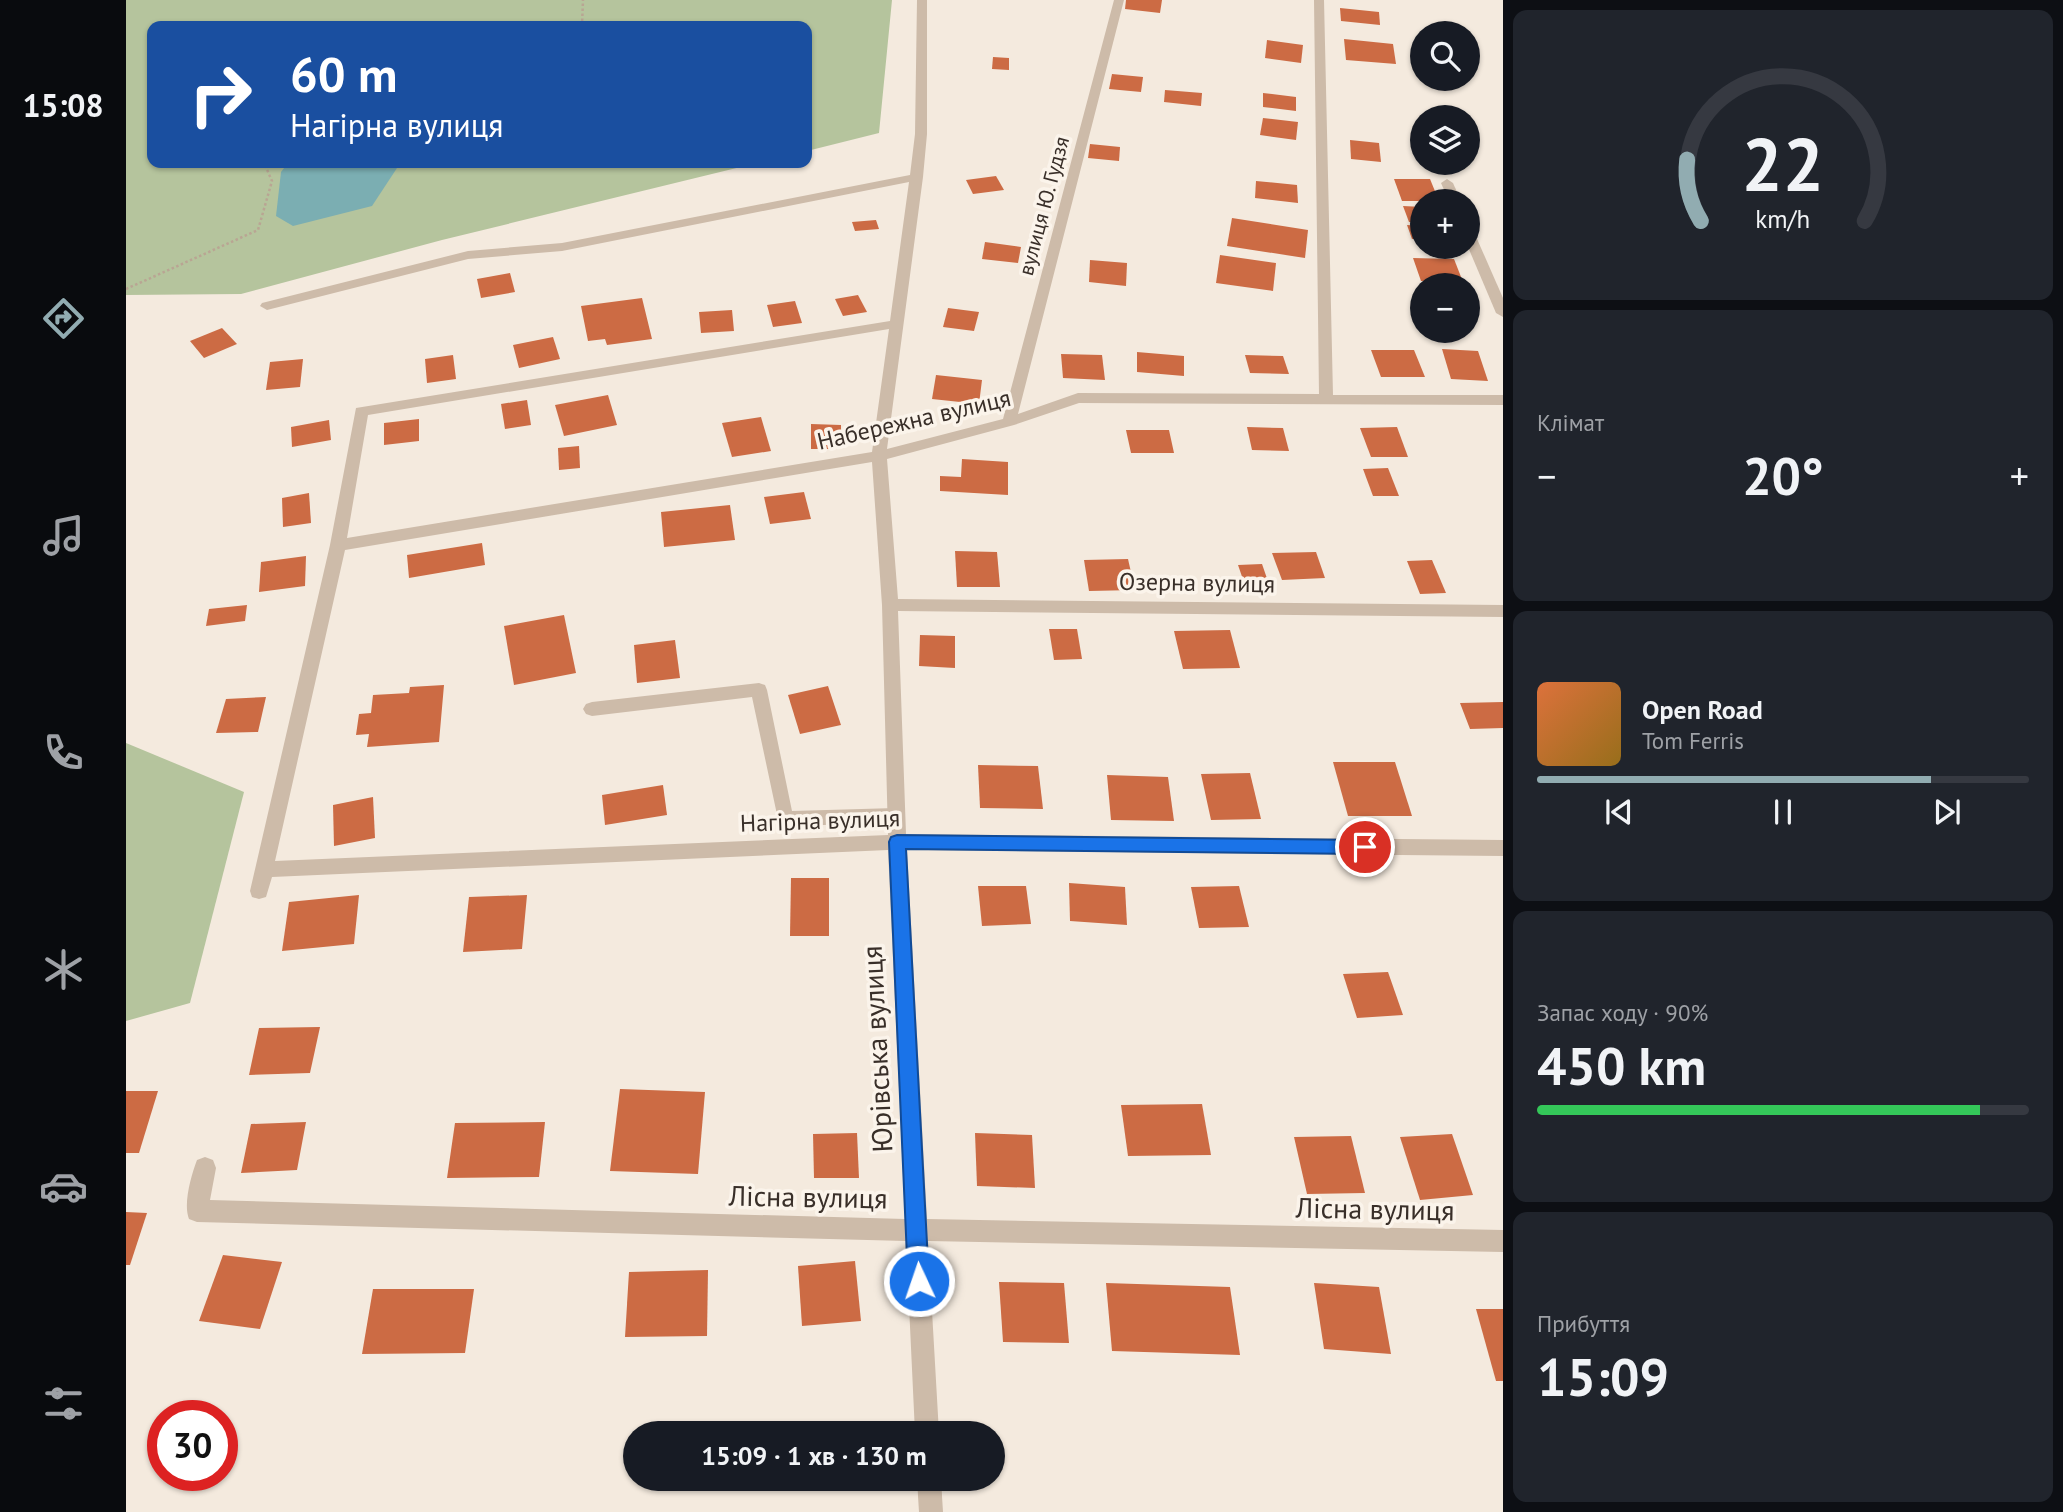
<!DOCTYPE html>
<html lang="uk">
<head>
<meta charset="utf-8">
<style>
	body { margin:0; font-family:"PT Sans",sans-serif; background:#20242c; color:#f1f3f6; height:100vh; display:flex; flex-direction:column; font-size:26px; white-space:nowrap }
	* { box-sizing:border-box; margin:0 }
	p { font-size:23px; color:#9ea1a6 }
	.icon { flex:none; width:38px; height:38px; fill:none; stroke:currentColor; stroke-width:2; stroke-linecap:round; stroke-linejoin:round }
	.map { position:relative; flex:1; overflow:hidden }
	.side { display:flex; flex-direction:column; gap:10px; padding:10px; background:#0d0f14; width:560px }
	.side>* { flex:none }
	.guide { position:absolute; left:21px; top:21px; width:665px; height:147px; border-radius:14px; box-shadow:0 2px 5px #0004; background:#1a4fa0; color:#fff; overflow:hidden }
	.tools { position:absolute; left:1284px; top:21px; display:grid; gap:14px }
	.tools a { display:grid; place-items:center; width:70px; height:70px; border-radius:50%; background:#171b24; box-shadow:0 2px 5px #0004; font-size:35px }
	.speed { position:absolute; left:21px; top:1400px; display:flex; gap:14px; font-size:35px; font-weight:700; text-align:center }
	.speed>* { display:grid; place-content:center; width:91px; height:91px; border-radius:50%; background:#171b24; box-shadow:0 2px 5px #0004; line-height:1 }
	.speed .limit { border:10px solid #d22; background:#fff; color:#111 }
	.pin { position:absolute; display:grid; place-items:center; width:60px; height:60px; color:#fff; margin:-30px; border:4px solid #fff; border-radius:50%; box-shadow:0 2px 7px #0007 }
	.me { position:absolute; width:77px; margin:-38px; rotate:357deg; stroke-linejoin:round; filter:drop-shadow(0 0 5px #0008) }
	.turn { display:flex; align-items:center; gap:24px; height:147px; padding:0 28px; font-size:32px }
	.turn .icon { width:91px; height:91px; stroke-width:2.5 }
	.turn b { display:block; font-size:49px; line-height:60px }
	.big { font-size:52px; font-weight:600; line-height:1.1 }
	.side .tile { flex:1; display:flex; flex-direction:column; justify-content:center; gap:10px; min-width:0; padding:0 24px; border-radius:14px; background:#20242c }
	.side .dial { align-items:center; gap:0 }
	.dial svg { height:182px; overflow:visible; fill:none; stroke:#363941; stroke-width:7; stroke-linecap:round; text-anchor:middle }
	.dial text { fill:#f1f3f6; stroke:none }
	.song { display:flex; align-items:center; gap:21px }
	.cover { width:84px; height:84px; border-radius:10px; background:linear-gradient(135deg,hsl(20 70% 55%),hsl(40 70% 35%)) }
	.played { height:7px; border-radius:4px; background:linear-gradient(90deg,#91acb1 80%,#363941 80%) }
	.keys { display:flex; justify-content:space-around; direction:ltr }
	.heat { display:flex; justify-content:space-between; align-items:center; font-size:38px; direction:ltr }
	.charge { height:10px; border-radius:5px; background:linear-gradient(90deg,#34c759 90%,#363941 0) }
	.trip { position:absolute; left:497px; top:1421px; width:382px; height:70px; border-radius:35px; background:#171b24; box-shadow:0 2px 5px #0004; font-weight:600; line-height:70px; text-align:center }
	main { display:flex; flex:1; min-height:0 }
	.menu { display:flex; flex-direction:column; width:126px; justify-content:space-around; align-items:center; background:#090b0e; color:#9ea1a6 }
	.menu .icon { width:49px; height:49px }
	.menu .active { color:#91acb1 }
	.menu b { font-size:32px; color:#f1f3f6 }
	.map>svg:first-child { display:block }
	.green { fill:#b5c49d }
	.water { fill:#7baeb2 }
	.building { fill:#cc6b44 }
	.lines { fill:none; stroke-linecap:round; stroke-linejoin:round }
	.path { stroke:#b9a593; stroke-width:2.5; stroke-dasharray:2.5 2.5; stroke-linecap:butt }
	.service { fill:#cdbba9; fill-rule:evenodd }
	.minor { fill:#cdbba9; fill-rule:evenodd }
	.route { fill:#1a73e8; stroke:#114b97; stroke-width:2 }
	.labels { text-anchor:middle; stroke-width:7; stroke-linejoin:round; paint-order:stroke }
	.far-street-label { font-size:21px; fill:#392f29; stroke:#fbf4eb }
	.street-label { font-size:24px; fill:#392f29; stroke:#fbf4eb }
	.near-street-label { font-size:28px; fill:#392f29; stroke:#fbf4eb }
</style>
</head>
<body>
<main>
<nav class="menu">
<b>15:08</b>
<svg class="icon active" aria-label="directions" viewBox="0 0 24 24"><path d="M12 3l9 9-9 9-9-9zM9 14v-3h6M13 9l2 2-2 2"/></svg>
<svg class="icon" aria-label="music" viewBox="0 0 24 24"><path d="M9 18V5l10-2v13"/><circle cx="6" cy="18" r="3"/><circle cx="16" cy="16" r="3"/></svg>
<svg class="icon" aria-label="phone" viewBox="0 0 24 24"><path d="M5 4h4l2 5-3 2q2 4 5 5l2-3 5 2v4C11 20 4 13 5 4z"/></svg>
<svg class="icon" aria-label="climate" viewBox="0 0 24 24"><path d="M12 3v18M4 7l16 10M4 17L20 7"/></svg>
<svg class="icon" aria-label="car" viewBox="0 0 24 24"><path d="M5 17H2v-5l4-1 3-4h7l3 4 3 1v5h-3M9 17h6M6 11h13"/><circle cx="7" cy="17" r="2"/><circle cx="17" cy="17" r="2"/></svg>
<svg class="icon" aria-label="filters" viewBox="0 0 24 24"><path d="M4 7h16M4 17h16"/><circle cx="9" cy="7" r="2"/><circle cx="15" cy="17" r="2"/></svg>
</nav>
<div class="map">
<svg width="1377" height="1512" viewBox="0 0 1377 1512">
	<rect width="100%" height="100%" fill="#f4eade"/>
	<g class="green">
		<polygon points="0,0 766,0 753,133 681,151 681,26 26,26 26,163 631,163 316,240 115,294 0,295"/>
		<polygon points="0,743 118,792 64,1003 0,1021"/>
	</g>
	<polygon class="water" points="162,163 272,163 273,165 246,206 167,226 150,216 155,172"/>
	<g class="building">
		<polygon points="1000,0 1036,0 1034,13 999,9"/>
		<polygon points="1214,8 1253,12 1254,25 1215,21"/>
		<polygon points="1218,39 1267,44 1270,64 1220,60"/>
		<polygon points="1141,40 1177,45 1175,63 1139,58"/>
		<polygon points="867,57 883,58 883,70 866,69"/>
		<polygon points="986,74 1017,77 1015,92 983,89"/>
		<polygon points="1039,90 1076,93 1075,106 1038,102"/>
		<polygon points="1137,93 1170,97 1170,111 1137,107"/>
		<polygon points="1137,118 1172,122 1170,140 1134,135"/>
		<polygon points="1224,140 1253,143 1255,162 1225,159"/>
		<polygon points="964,144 994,147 993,161 962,158"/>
		<polygon points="870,176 878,190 847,194 840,180"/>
		<polygon points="1268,179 1304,179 1313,201 1276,201"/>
		<polygon points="1130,181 1171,185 1172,203 1129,198"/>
		<polygon points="1277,206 1297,207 1297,223 1283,222"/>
		<polygon points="1106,218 1182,230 1179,258 1101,246"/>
		<polygon points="750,220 753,229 729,231 726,222"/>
		<polygon points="1281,225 1297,226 1297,239 1286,239"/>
		<polygon points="859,242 895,247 892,263 856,259"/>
		<polygon points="1094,255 1150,263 1147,291 1090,283"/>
		<polygon points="1287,258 1328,259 1337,282 1295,281"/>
		<polygon points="964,260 1001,263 1000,286 963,282"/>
		<polygon points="384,273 389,292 355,298 351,279"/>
		<polygon points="732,295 741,312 717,316 709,299"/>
		<polygon points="516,298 526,339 481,345 479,339 462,341 455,306"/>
		<polygon points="669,301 676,323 647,327 641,305"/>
		<polygon points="822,308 853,312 848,331 817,327"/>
		<polygon points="606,310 608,331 575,333 573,312"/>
		<polygon points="96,328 111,344 78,358 64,341"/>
		<polygon points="427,337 434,359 393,368 387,345"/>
		<polygon points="1316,349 1352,351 1362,381 1325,379"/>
		<polygon points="1245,350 1288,350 1299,377 1255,377"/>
		<polygon points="1011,352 1058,356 1058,376 1011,372"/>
		<polygon points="935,354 976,355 979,380 937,378"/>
		<polygon points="327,355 330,379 301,383 299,359"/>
		<polygon points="1119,355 1157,356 1163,374 1124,373"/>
		<polygon points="177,359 174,387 140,390 144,362"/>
		<polygon points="810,375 856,380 853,404 806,399"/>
		<polygon points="482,395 491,425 438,436 429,405"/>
		<polygon points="401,400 405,425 379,429 375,404"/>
		<polygon points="635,417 645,451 606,457 596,423"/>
		<polygon points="293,419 293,441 258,445 258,423"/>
		<polygon points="203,420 205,440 166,447 165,427"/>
		<polygon points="685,424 715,425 715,449 685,449"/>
		<polygon points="1121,427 1157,428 1163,451 1126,450"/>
		<polygon points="1271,427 1282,457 1245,457 1234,428"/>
		<polygon points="1000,430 1043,430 1048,453 1005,453"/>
		<polygon points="453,446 454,468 433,470 432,448"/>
		<polygon points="836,459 882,462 882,495 814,491 814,476 835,477"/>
		<polygon points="1262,468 1273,496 1247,496 1237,469"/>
		<polygon points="678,492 685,519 644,524 638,497"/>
		<polygon points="183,493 185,523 157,527 156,498"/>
		<polygon points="604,505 609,540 538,547 535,512"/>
		<polygon points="356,543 359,565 283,578 281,555"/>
		<polygon points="829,551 871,552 874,587 831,587"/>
		<polygon points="1190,552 1199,578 1156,580 1146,553"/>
		<polygon points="180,556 179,586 133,592 135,562"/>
		<polygon points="1002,559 1009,590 963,591 958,560"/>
		<polygon points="1306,560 1320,593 1294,594 1281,561"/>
		<polygon points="1136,564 1146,593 1122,594 1112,565"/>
		<polygon points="121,605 119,621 80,626 83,609"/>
		<polygon points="438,615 450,673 388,685 378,626"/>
		<polygon points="923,629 951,629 956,659 928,660"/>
		<polygon points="1104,630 1114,668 1057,669 1048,631"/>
		<polygon points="794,635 829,636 829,668 793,666"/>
		<polygon points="549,640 554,678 511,683 508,645"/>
		<polygon points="318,685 313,742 241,747 243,734 230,735 233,714 245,713 247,695 283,693 284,687"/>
		<polygon points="702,686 715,725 674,734 662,695"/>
		<polygon points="140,697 132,732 90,733 100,699"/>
		<polygon points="1377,702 1377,728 1344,729 1334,703"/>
		<polygon points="1207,762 1269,762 1286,816 1222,816"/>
		<polygon points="852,765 912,766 917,809 854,808"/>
		<polygon points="1124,773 1135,819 1085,820 1075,774"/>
		<polygon points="981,775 1042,777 1048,821 985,820"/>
		<polygon points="537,785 541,815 479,825 476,795"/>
		<polygon points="247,797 249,838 208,846 207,805"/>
		<polygon points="665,878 703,878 703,936 664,936"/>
		<polygon points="943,883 999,887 1001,925 944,921"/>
		<polygon points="852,886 900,886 905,924 856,926"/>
		<polygon points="1113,886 1123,927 1073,928 1065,887"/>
		<polygon points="233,895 228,944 156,951 163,902"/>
		<polygon points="401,895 396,949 337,952 343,897"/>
		<polygon points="1262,972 1277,1015 1231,1018 1217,974"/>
		<polygon points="194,1027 184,1073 123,1075 133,1028"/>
		<polygon points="494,1089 579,1092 572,1174 484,1171"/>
		<polygon points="0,1091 32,1091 13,1153 0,1153"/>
		<polygon points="1076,1104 1085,1155 1002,1156 995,1105"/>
		<polygon points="180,1122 171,1170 115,1173 125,1124"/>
		<polygon points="419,1122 413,1177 321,1178 329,1123"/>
		<polygon points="731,1133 733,1178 688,1178 687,1134"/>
		<polygon points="849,1133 906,1135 909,1188 851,1186"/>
		<polygon points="1326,1134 1347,1195 1294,1200 1274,1137"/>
		<polygon points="1225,1136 1239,1193 1181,1194 1168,1137"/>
		<polygon points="0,1212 21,1213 4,1265 0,1265"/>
		<polygon points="97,1255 156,1262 134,1329 73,1321"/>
		<polygon points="729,1261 735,1321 676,1326 672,1266"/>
		<polygon points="582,1270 581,1336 499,1337 503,1272"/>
		<polygon points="873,1282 938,1283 943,1343 877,1342"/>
		<polygon points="980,1283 1104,1287 1114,1355 986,1351"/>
		<polygon points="1188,1283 1253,1287 1265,1354 1198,1349"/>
		<polygon points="247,1289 348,1289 339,1353 236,1354"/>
		<polygon points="1350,1309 1377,1309 1377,1381 1370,1381"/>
	</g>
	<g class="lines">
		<g class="path">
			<polyline points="456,26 457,0"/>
			<polyline points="0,289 132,230 146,181 138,163"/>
		</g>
		<g class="service">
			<polygon points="1321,179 1327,183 1335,201 1323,201 1315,183"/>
			<polygon points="1342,228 1348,232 1377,298 1377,317 1370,313 1342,247"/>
			<polygon points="633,683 639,685 641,690 666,811 770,808 776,811 779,816 776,821 659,827 653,824 626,697 466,716 460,714 457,709 460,704 466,702"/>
		</g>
		<g class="minor">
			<path d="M791,0H801V134L797,177L761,449L877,419L988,0H998L892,414L952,393L1193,394L1188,0H1198L1207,395H1377V405L953,403L888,425L761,459L772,599L1377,605V617L772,611L780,834L1377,840V856L781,850L801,1219L1377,1230V1252L802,1241L813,1433H789L780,1241L71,1222L63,1219C57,1204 65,1176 71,1160L79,1157L87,1160L90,1168L84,1200L779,1219L762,850L146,877L140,897L133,899L126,897L124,891L204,545L230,408L764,321L783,182L436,251L342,259L141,310L134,306L136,303L342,251L436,243L784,175L789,134ZM763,329L746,452L221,538L242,415ZM746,462L756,605L762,835L149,861L219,550Z"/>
			<polygon points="791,1479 815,1479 817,1512 793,1512"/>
		</g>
	</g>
	<polygon class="route" points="771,835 1239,840 1245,842 1248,847 1245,852 1239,854 780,849 803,1281 800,1288 793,1291 785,1288 782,1281 763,842 765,837"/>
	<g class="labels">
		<g class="far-street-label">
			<text transform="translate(918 206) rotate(-75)" y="7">вулиця Ю. Гудзя</text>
		</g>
		<g class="street-label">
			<text transform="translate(788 420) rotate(-13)" y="8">Набережна вулиця</text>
			<text transform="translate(1071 583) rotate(1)" y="8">Озерна вулиця</text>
			<text transform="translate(694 821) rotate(-2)" y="8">Нагірна вулиця</text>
		</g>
		<g class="near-street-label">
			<text transform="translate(751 1049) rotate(-93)" y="10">Юрівська вулиця</text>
			<text transform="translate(682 1197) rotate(1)" y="10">Лісна вулиця</text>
			<text transform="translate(1249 1209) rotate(1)" y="10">Лісна вулиця</text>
		</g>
	</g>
</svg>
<div class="tools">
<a><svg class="icon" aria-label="search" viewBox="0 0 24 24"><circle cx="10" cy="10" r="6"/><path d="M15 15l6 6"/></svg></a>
<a><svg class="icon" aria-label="layers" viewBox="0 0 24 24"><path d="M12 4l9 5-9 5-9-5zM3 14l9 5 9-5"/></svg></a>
<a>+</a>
<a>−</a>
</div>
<div class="speed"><div class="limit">30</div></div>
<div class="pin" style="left:1239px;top:847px;background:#d93025"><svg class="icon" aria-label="arrive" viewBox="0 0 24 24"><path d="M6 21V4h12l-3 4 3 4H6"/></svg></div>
<svg class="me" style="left:793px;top:1281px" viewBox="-20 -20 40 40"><circle r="17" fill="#1a73e8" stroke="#fff" stroke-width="3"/><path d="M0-11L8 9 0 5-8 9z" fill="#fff"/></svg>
<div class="trip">15:09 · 1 хв · 130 m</div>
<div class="guide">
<div class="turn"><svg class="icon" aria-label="right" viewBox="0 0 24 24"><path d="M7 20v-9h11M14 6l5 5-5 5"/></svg><div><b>60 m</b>Нагірна вулиця</div></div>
</div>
</div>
<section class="side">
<div class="tile dial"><svg viewBox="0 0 100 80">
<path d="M14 69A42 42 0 1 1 86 69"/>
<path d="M14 69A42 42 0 0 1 8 42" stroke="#91acb1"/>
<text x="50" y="56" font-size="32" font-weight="700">22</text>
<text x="50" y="72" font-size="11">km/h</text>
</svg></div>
<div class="tile"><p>Клімат</p>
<div class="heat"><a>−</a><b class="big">20°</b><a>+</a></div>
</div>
<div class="tile">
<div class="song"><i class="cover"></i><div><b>Open Road</b><p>Tom Ferris</p></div></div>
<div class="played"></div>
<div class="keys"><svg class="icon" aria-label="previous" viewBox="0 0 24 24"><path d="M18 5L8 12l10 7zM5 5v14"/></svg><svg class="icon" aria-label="pause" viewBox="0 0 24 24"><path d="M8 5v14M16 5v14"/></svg><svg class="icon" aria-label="next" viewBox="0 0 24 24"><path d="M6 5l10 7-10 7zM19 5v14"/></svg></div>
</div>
<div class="tile"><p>Запас ходу · 90%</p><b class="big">450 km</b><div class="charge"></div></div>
<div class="tile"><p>Прибуття</p><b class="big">15:09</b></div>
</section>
</main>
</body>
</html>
